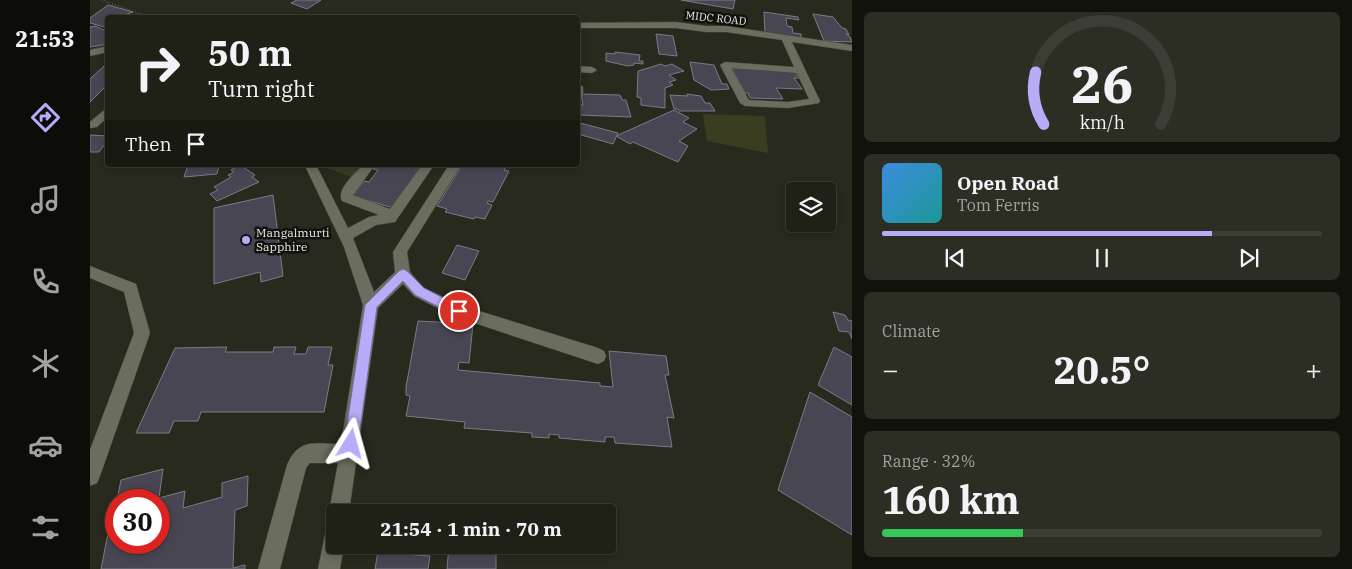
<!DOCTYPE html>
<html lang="en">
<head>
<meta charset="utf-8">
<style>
	body { margin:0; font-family:"IBM Plex Serif",serif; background:#2c2d23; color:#f1f3f6; height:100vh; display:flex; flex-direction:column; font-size:19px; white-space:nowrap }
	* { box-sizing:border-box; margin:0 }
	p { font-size:16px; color:#a1a3a1 }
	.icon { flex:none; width:28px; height:28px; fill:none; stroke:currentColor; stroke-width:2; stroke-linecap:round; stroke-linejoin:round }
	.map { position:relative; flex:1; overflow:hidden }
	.drawer { display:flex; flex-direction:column; gap:12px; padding:12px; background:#11120c; width:500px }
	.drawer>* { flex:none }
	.hud { position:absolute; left:15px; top:15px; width:475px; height:152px; border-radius:5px; box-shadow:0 2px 8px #0003,0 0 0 1px #3c3e35; background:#1f2016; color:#f1f3f6; overflow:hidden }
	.controls { position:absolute; left:696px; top:182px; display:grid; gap:10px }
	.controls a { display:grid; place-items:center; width:50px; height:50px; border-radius:5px; background:#1f2016; box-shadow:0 2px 8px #0003,0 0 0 1px #3c3e35; font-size:25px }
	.speed { position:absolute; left:15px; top:489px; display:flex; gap:10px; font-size:25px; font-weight:700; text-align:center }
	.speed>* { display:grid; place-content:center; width:65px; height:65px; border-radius:50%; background:#1f2016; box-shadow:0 2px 8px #0003,0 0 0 1px #3c3e35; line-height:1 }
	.speed .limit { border:8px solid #d22; background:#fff; color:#111 }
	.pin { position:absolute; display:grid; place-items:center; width:42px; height:42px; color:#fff; margin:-21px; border:2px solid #fff; border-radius:50%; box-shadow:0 1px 5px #0007 }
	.me { position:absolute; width:55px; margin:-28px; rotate:8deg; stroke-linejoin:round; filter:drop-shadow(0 0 4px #0008) }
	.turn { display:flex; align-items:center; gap:18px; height:105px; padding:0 20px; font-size:22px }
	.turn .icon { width:65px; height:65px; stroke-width:2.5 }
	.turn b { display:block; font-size:35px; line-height:42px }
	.then { display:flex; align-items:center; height:48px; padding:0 20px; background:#0003; gap:10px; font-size:19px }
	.big { font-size:38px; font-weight:800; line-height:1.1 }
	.drawer .tile { flex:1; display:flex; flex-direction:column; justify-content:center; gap:8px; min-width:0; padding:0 18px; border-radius:8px; background:#2c2d23 }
	.drawer .dial { align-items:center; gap:0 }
	.dial svg { height:130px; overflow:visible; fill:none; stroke:#3c3e35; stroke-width:7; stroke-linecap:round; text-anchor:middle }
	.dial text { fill:#f1f3f6; stroke:none }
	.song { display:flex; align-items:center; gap:15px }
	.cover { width:60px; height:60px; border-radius:8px; background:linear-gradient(135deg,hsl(210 70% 55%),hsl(180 70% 35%)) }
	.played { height:5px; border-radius:2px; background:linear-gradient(90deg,#b9abf7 75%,#3c3e35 75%) }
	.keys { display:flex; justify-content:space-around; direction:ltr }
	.heat { display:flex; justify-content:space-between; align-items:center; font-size:28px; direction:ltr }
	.charge { height:8px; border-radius:4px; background:linear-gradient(90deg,#34c759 32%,#3c3e35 0) }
	.trip { position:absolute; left:236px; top:504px; width:290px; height:50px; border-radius:5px; background:#1f2016; box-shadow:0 2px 8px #0003,0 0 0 1px #3c3e35; font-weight:800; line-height:50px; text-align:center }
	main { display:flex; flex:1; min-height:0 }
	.menu { display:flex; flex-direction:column; width:90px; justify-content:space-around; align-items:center; background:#0c0d09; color:#a1a3a1 }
	.menu .icon { width:35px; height:35px }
	.menu .current { color:#b9abf7 }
	.menu b { font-size:22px; color:#f1f3f6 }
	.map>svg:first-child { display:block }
	.green { fill:#3a3d20 }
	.building { fill:#484653; stroke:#7c7a88 }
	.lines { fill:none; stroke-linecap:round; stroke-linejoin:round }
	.minor-casing { stroke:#45473b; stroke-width:1 }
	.path { stroke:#7e7f74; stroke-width:2; stroke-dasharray:0.5 2.5; stroke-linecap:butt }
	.minor { fill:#6b6d5f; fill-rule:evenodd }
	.route { fill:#b9abf7; stroke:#786fa1 }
	.poi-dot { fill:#b9abf7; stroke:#11120d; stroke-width:2 }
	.labels { text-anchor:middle; stroke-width:5; stroke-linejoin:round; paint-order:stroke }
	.far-street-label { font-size:11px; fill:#e9eae1; stroke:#11120d }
	.poi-label { font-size:12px; fill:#e9eae1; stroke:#11120d; text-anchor:start }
</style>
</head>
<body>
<main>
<nav class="menu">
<b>21:53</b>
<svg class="icon current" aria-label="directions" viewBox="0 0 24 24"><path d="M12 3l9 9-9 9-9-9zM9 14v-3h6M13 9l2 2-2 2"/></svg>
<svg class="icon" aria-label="music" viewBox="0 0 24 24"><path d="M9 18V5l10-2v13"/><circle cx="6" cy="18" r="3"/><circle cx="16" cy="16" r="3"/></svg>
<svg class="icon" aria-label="phone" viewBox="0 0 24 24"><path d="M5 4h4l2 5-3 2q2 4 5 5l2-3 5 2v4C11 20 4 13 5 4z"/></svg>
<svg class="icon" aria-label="climate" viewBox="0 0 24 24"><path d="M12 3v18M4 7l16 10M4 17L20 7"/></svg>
<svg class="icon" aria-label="car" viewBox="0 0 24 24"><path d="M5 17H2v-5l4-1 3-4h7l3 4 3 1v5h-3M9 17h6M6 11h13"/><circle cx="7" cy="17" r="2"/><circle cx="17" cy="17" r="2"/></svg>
<svg class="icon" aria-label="filters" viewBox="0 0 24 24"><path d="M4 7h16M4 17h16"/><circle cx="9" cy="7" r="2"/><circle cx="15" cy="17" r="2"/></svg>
</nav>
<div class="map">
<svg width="762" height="569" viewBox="0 0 762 569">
	<rect width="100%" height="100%" fill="#292a1e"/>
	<g class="green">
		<polygon points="613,114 675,116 678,153 617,141"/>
		<polygon points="229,165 273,165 264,178"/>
	</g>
	<g class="building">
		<polygon points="207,0 231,0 217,9 201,3"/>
		<polygon points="591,0 645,0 643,9"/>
		<polygon points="18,5 43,12 34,15 44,18 18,18 18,28 0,23 0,18"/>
		<polygon points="674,12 708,17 709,20 696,18 697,26 702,27 703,33 711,34 711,39 675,33"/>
		<polygon points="723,14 743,17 752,28 756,29 759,35 756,34 760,37 762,42 734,41"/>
		<polygon points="5,26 18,32 14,33 18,35 18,44 0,47 0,27"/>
		<polygon points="566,34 583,36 587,56 569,54"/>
		<polygon points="525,52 550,55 549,61 553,61 553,64 544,63 544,65 538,66 516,61 516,53 525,54"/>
		<polygon points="600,62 624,65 632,84 637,84 639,89 621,90 604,80"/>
		<polygon points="571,64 575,66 582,64 594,71 579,75 586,80 579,82 583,85 575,88 575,108 551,105 551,98 547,97 548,71"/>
		<polygon points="14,66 18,66 18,84 0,102 0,79"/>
		<polygon points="641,68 704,70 709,78 704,78 712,89 686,88 693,99 660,98 658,93 655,93"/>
		<polygon points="491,94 530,95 532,100 536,100 541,117 488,115 488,105 493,105"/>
		<polygon points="597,94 611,96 615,103 620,103 625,111 589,111 588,109 584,109 580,95 598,96"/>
		<polygon points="584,110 599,118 593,122 607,129 589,141 598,146 588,162 543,142 540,144 526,136"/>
		<polygon points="490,123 528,133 523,144 488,134"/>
		<polygon points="0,135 18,136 18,146 13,146 9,152 0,152"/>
		<polygon points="98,165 129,165 127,174 94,177"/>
		<polygon points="150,165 165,175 162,177 169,182 127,201 120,194 128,190 124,187 141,177 138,175 144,172 141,170"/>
		<polygon points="286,165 326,165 333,167 304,208 262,196 274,181 279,182 288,170 283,169"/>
		<polygon points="372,165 422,165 420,168 416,167 414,170 419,171 403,202 398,201 397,203 402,205 395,219 385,217 384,219 355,212 357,209 347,206"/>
		<polygon points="183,195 193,276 171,282 170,272 124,284 124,208"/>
		<polygon points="367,245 389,251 375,280 352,273"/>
		<polygon points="743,312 755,315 758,320 762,321 762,339 759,332 749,331"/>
		<polygon points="328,321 383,324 379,363 369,362 368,370 510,383 510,386 523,387 519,351 576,356 579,375 575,375 584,418 577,417 582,447 525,443 524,437 515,437 515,442 469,438 469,435 459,434 459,438 442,437 442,433 374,428 375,422 316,416 320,396 316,395 316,387"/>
		<polygon points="137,347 135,352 183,352 184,347 206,347 204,354 216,354 218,347 242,347 238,365 243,365 234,412 111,412 108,421 84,421 79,433 46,433 85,348"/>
		<polygon points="744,347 762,357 762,405 728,385"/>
		<polygon points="720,392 762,417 762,535 688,490"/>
		<polygon points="73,469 69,498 95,491 93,508 132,497 132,483 158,476 157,506 145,510 143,568 155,565 155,569 11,569 21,518 17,519 20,506 26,504 26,542 69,542 69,500 27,500 31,480"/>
		<polygon points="296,506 373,512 295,512"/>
		<polygon points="289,545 314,545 313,554 340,556 338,569 285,569"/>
		<polygon points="355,545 406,545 406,569 357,569 359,545"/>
	</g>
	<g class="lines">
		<g class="minor-casing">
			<g id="minor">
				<path d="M586,22L616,26H636L762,45V51L702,42L730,101L729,103L698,108L655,106L650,103L630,65L635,62L704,67L692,40L636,32H616L586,28H488V23ZM641,68L707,73L719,99L698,102L659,100Z"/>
				<polygon points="18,46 18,52 0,56 0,50"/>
				<polygon points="488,66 502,67 507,70 502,73 488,72"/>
				<polygon points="488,84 493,87 493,96 488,99"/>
				<polygon points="18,107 18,117 7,127 0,128 0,122"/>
				<path d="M218,165H226L258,228L279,217L289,215L252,201C246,189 265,174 273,165H285L263,195L300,209L332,165H344L305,222L286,225L263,238L284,292L305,272L303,252L359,165H371L317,252L320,272L334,288L373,306L508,348L514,351L516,356L514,361L508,364L363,316L324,296L313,284L288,308L259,512H245V521L242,519L239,512L248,463H220L216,468L190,569H168L197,465C209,437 226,444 251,444L273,305L254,247L216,168Z"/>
				<polygon points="0,266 46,284 60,333 10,476 7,483 0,486 0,450 44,333 34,292 0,278"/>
				<polygon points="245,522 245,545 254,545 250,569 228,569 237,525"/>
			</g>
		</g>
		<polyline class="path" points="11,0 62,18"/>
		<use href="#minor" class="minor"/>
	</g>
	<polygon class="route" points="313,269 317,271 334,288 373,308 375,311 373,315 365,315 325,295 313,281 287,307 268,444 266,449 261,451 256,449 254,444 275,305 309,271"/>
	<circle class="poi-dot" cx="156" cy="240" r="5"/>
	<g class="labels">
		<g class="far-street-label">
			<text transform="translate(626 18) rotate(6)" y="4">MIDC ROAD</text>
		</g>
		<g class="poi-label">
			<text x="166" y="237">Mangalmurti<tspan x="166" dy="14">Sapphire</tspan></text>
		</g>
	</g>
</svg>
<div class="controls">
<a><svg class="icon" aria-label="layers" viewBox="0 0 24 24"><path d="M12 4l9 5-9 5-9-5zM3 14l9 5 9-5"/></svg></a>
</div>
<div class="speed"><div class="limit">30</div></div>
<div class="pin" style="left:369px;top:311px;background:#d93025"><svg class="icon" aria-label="arrive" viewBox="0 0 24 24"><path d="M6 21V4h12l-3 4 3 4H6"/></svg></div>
<svg class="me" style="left:261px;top:444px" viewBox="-20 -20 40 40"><path d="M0-17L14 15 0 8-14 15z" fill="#b9abf7" stroke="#fff" stroke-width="4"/></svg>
<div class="trip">21:54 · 1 min · 70 m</div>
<div class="hud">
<div class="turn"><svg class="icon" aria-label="right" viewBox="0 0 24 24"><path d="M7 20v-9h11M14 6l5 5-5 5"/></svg><div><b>50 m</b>Turn right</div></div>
<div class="then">Then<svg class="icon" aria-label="arrive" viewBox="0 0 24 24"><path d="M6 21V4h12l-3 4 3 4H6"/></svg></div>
</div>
</div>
<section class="drawer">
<div class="tile dial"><svg viewBox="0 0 100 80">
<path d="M14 69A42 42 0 1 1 86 69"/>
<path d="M14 69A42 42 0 0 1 9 37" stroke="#b9abf7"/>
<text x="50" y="56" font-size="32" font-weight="700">26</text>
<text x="50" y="72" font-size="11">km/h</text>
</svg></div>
<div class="tile">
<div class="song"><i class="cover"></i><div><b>Open Road</b><p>Tom Ferris</p></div></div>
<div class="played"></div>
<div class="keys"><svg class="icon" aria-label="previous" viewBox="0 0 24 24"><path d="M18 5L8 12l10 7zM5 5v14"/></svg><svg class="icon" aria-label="pause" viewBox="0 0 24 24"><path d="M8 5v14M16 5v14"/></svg><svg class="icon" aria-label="next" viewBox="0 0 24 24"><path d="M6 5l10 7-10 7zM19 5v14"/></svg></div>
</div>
<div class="tile"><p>Climate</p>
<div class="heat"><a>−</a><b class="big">20.5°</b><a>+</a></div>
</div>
<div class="tile"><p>Range · 32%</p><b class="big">160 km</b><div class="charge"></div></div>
</section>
</main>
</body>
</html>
